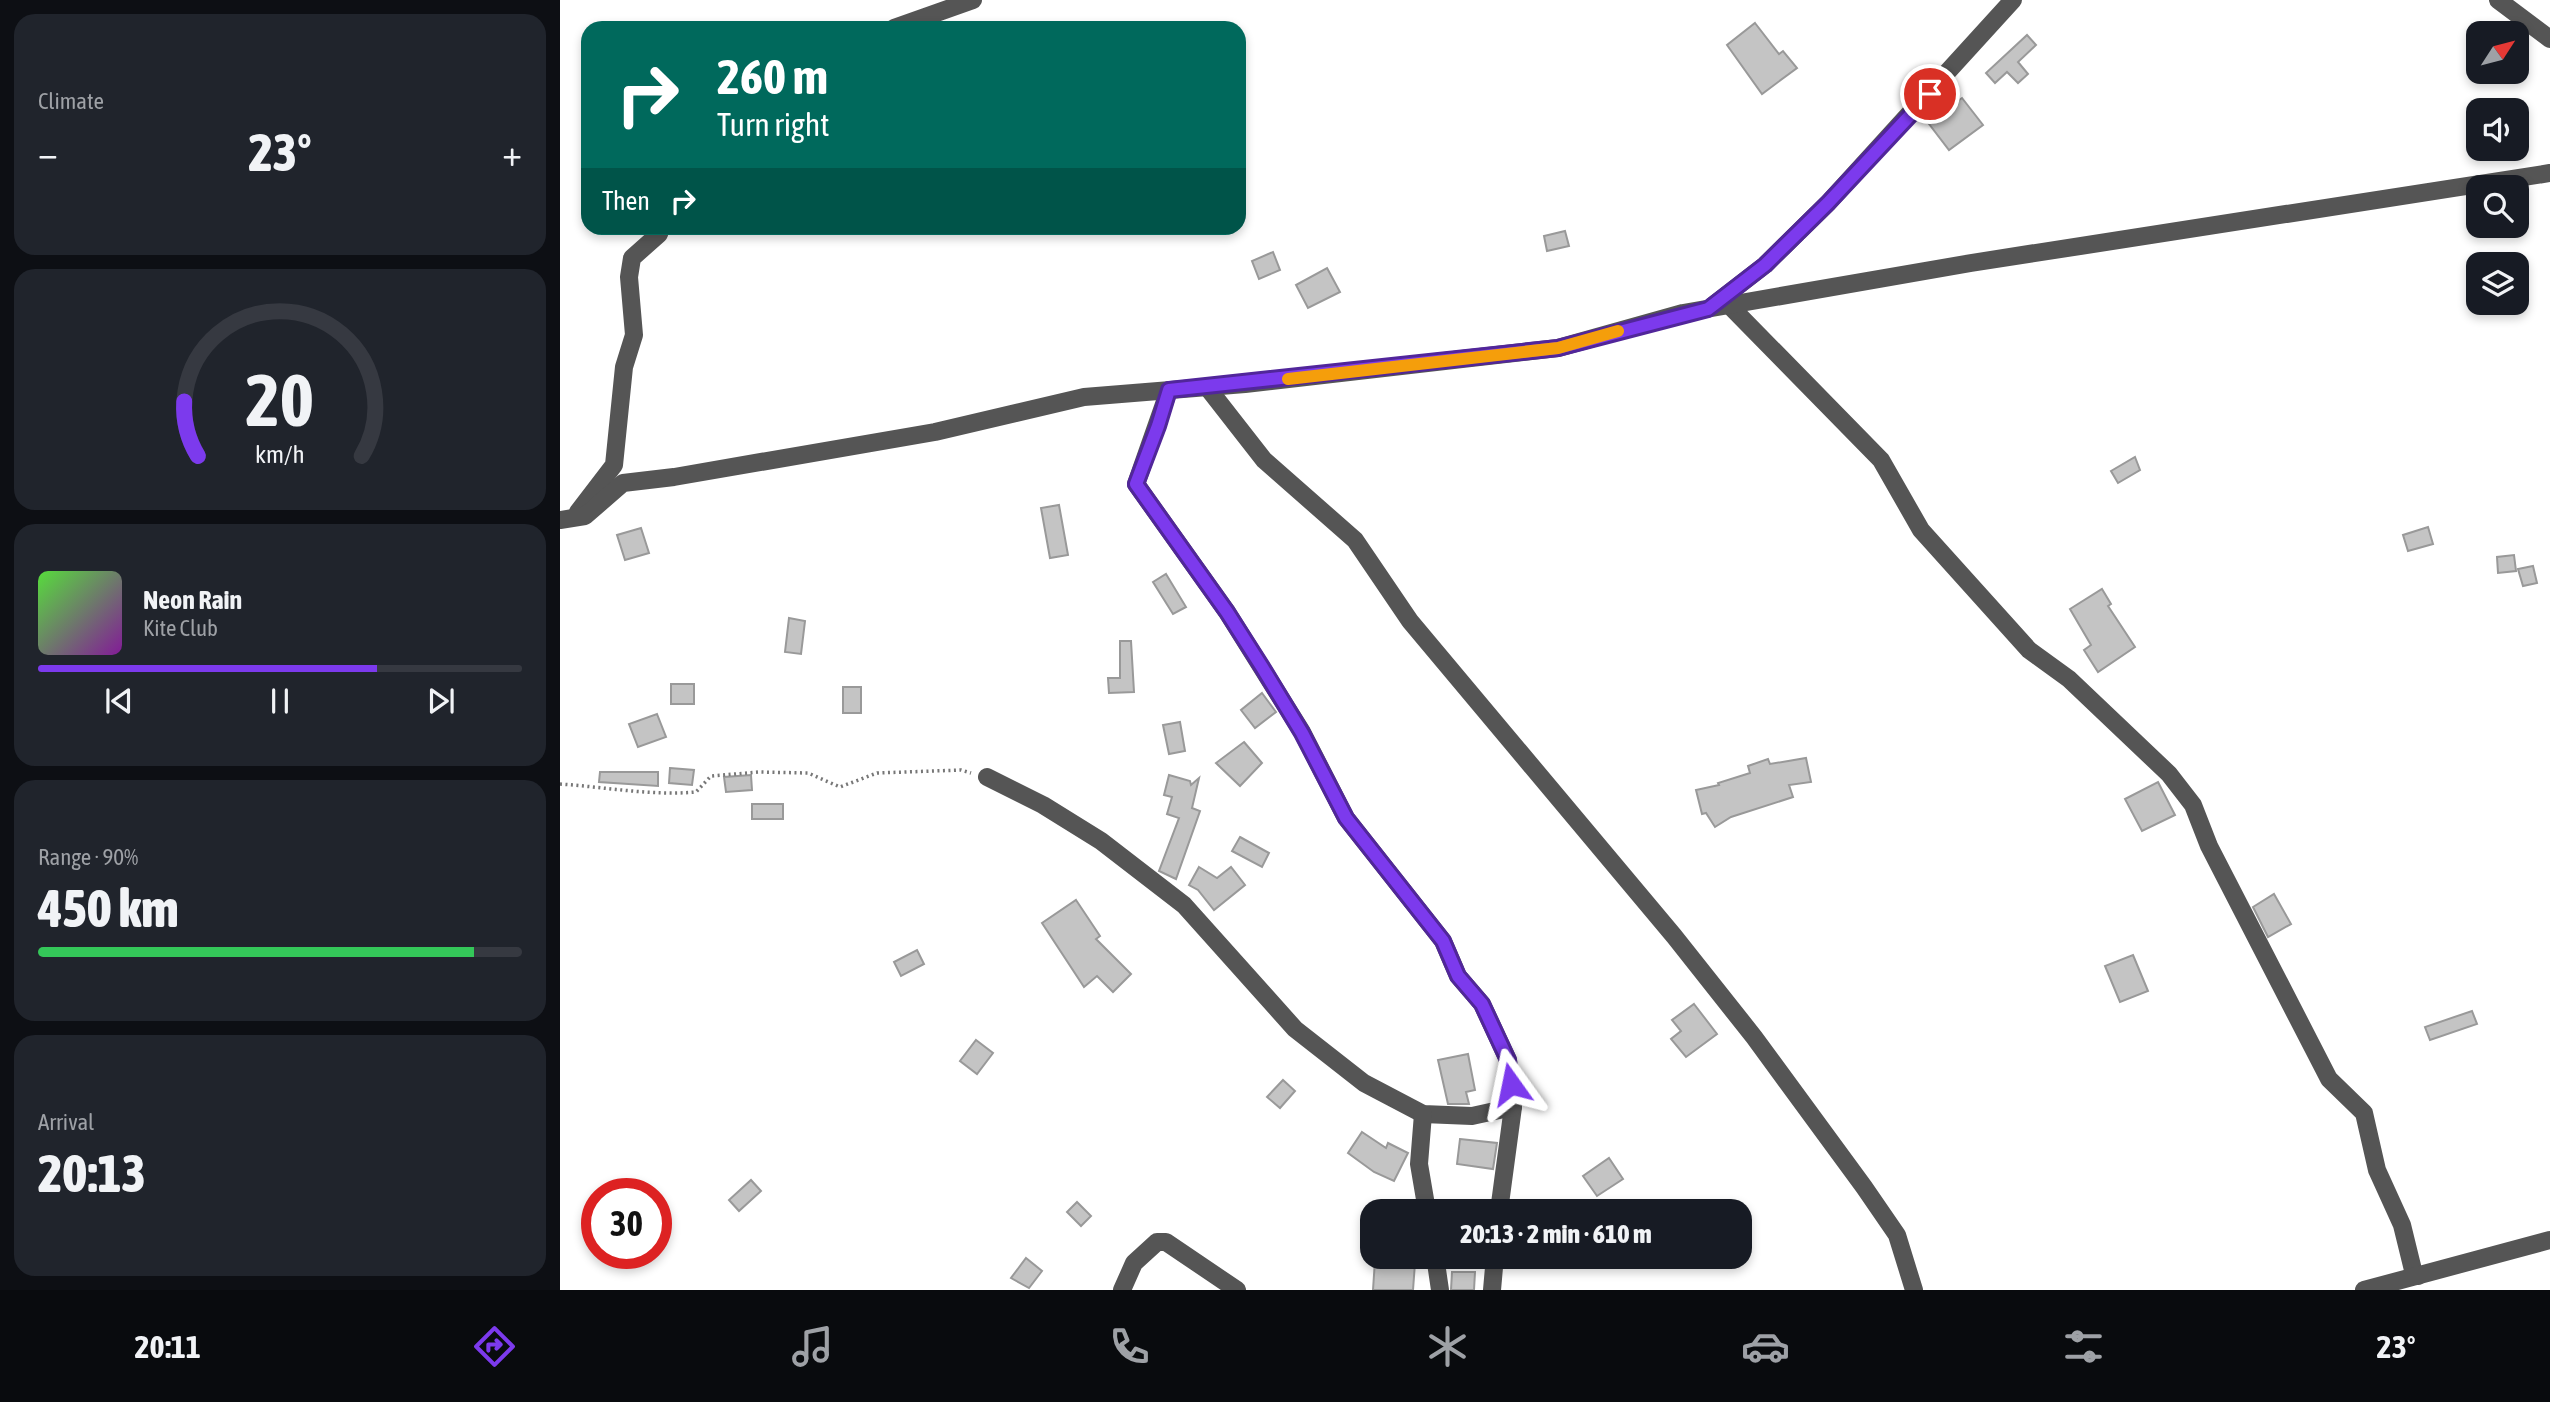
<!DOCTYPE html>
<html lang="en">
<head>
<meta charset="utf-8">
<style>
	body { margin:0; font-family:"Asap Condensed",sans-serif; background:#20242c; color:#f1f3f6; height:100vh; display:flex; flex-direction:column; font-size:26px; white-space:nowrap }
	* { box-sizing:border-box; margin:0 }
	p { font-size:23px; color:#9ea1a6 }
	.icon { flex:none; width:38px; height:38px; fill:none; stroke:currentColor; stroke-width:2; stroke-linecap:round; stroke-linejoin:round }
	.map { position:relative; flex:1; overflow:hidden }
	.sheet { display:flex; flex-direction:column; gap:14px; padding:14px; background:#0d0f14; width:560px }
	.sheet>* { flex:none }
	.hud { position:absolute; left:21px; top:21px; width:665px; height:214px; border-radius:21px; box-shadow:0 4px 10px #0003; background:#00695c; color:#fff; overflow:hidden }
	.needle { width:46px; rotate:54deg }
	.tools { position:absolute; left:1906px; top:21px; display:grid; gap:14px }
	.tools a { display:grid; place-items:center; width:63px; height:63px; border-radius:14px; background:#171b24; box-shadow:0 4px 10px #0003; font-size:35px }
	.speed { position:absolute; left:21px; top:1178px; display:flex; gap:14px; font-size:35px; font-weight:700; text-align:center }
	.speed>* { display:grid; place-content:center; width:91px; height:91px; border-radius:50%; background:#171b24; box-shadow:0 4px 10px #0003; line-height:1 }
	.speed .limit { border:10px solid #d22; background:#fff; color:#111 }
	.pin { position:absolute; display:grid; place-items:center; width:60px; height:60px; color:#fff; margin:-30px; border:4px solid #fff; border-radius:50%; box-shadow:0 2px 7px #0007 }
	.me { position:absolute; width:77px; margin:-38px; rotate:348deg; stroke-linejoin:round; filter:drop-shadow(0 0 5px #0008) }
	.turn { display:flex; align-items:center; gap:24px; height:147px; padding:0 21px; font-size:32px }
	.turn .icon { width:91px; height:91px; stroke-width:2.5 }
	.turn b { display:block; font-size:49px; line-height:60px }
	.then { display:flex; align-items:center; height:66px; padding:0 21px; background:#0003; gap:14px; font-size:26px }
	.big { font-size:52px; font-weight:800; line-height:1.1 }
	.sheet .tile { flex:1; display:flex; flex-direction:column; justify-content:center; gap:10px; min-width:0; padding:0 24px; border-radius:21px; background:#20242c }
	.sheet .dial { align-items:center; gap:0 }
	.dial svg { height:182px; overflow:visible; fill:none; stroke:#363941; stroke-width:7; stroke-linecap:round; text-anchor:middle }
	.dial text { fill:#f1f3f6; stroke:none }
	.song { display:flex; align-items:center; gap:21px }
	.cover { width:84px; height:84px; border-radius:10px; background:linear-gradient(135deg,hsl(110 70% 55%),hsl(290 70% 35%)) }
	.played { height:7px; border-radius:4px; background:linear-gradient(90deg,#7c3aed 70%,#363941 70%) }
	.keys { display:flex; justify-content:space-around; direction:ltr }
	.heat { display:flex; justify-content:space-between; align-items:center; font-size:38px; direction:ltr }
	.charge { height:10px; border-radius:5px; background:linear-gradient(90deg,#34c759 90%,#363941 0) }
	.trip { position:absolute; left:800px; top:1199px; width:392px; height:70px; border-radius:21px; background:#171b24; box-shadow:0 4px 10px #0003; font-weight:800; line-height:70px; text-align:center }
	.tab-bar { display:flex; height:112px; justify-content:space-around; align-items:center; background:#090b0e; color:#9ea1a6 }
	.tab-bar .icon { width:49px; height:49px }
	.tab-bar .current { color:#7c3aed }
	.tab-bar b { font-size:32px; color:#f1f3f6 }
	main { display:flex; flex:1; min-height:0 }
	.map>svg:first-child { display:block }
	.building { fill:#c4c4c4; stroke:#999; stroke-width:2 }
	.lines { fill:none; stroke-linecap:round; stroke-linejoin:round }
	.path { stroke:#777; stroke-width:3.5; stroke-dasharray:2 3.5; stroke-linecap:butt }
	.minor { stroke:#555; stroke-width:18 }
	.route-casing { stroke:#51269a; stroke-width:18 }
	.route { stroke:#7c3aed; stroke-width:12 }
	.slow { stroke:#f59e0b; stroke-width:12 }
</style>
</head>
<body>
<main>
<section class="sheet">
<div class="tile"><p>Climate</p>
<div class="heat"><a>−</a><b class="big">23°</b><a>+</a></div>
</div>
<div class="tile dial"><svg viewBox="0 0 100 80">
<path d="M14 69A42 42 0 1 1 86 69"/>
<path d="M14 69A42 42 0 0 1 8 45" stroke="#7c3aed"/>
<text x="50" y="56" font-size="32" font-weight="700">20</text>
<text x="50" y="72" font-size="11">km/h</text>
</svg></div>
<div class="tile">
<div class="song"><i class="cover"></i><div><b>Neon Rain</b><p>Kite Club</p></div></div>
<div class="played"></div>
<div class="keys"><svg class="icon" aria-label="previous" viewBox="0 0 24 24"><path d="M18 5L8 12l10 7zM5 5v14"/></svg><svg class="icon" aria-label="pause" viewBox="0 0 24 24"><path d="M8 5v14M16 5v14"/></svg><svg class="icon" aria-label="next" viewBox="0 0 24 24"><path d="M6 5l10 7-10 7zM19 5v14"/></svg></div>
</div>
<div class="tile"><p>Range · 90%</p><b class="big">450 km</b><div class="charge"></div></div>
<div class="tile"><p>Arrival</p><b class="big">20:13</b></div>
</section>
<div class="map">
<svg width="1990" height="1290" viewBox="0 0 1990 1290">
	<rect width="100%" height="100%" fill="#fff"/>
	<g class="building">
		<polygon points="1195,23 1219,54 1223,51 1237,68 1202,94 1167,45"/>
		<polygon points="1467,35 1476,45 1458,62 1468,74 1458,83 1447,72 1435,83 1426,73"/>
		<polygon points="1402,98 1423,125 1389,150 1366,120 1390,102 1392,105"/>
		<polygon points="1005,231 1009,246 987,251 984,236"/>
		<polygon points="713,252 720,270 699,279 692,261"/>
		<polygon points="767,268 780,292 748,308 736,285"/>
		<polygon points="1575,457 1580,470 1558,483 1551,471"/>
		<polygon points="499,505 508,555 490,558 481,508"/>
		<polygon points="1868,527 1873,544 1848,551 1843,535"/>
		<polygon points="81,528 89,553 65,560 57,535"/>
		<polygon points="1954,555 1956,571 1938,573 1937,557"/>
		<polygon points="1973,566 1977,583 1963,586 1958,569"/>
		<polygon points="606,574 626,607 613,614 593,582"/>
		<polygon points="1542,589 1551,604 1548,606 1575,647 1538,672 1524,650 1531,645 1510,609"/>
		<polygon points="229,618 245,621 241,654 225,652"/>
		<polygon points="560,641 571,641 574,692 549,693 548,678 560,678"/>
		<rect x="111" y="684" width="23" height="20"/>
		<rect x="283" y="687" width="18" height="26"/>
		<polygon points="702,693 716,712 695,728 681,710"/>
		<polygon points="97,714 106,737 78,747 69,724"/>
		<polygon points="620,722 625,751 609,754 603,725"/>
		<polygon points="684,742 702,763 680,786 656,763"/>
		<polygon points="1246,758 1251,782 1229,785 1233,797 1171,817 1155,827 1146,813 1142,814 1136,790 1159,785 1158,783 1190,773 1188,766 1208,759 1210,764"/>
		<polygon points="110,768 134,770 132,785 109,783"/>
		<polygon points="40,772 98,772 98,786 39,782"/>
		<polygon points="191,775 192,790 166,792 164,777"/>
		<polygon points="609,775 630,781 631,785 639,778 632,808 640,811 616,879 599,871 619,818 607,814 612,797 604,795"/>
		<polygon points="1598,782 1615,815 1582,831 1565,799"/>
		<rect x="192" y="804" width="31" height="15"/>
		<polygon points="680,837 709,853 702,867 672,851"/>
		<polygon points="639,867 657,878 671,867 685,885 654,910 638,890 629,885"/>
		<polygon points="1714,894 1731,924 1708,937 1693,907"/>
		<polygon points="516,900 540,936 536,939 571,974 553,992 537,976 524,987 482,923"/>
		<polygon points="357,950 364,964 341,976 334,962"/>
		<polygon points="1573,955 1588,991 1560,1002 1545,966"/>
		<polygon points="1134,1004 1157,1034 1126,1057 1111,1039 1121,1031 1112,1020"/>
		<polygon points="1912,1011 1917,1024 1870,1040 1865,1027"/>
		<polygon points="416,1040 433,1053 417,1074 400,1061"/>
		<polygon points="908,1054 915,1090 906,1092 909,1104 888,1104 878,1060"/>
		<polygon points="723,1080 735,1091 720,1108 707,1097"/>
		<polygon points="802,1132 826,1148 828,1143 848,1153 834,1181 814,1172 788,1153"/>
		<polygon points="900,1139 937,1143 933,1169 897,1164"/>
		<polygon points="1049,1158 1063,1179 1037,1196 1023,1176"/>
		<polygon points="191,1180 201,1191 179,1211 169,1200"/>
		<polygon points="517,1202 531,1216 521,1226 507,1212"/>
		<polygon points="466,1258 482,1271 469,1288 451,1278"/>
		<polygon points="815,1260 855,1263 853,1290 813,1290"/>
		<polygon points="892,1272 915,1272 914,1290 891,1290"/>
	</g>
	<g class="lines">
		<path class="path" d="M0,784C45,787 91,796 136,792L151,776L199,772L248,773L280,787L317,773L401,770L411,773"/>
		<g class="minor">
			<polyline points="1938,0 1990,39"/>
			<polyline points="334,28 413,0"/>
			<polyline points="1169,305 1321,460 1361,530 1469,650 1509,679 1609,774 1633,805 1649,846 1769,1079 1804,1113 1817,1170 1842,1225 1853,1270 1858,1276"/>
			<polyline points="1152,306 1205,265 1268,203 1453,0"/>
			<polyline points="647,387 704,460 795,540 850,621 1114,936 1194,1037 1304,1187 1337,1235 1354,1290"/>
			<polyline points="609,390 576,484 667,612 742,732 786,818 883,941 898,976 922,1004 948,1060 953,1107 939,1211"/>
			<polyline points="18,512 54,465 64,367 74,335 69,277 72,258 99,234 101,228"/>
			<polyline points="0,520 25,516 63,483 114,477 375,432 524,397 685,384 998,348 1123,313 1411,263 1990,173"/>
			<polyline points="427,777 483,805 541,841 624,905 735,1029 804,1083 863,1114 912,1116 953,1107"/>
			<polyline points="863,1114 859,1164 867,1211"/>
			<polyline points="875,1256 880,1290"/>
			<polyline points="562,1290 574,1263 597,1242 606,1242 677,1290"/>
			<polyline points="932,1290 935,1256"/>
			<polyline points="1804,1290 1990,1240"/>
		</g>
	</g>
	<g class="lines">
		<g class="route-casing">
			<polyline id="route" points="951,1084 948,1060 922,1004 898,976 883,941 786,818 742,733 702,667 667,612 576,484 598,426 609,390 998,348 1148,309 1205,265 1268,203 1370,94"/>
		</g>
		<use href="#route" class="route"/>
		<polyline class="slow" points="728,379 998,348 1058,331"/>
	</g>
</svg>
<div class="tools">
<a><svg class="needle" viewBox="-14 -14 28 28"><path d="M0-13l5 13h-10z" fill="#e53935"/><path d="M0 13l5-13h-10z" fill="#9ea1a6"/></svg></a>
<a><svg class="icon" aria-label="sound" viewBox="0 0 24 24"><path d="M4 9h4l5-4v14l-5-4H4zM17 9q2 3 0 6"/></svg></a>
<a><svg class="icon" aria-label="search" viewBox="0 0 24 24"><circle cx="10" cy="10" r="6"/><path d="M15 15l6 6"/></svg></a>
<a><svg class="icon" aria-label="layers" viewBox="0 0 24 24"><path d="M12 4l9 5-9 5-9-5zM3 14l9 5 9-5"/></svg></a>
</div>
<div class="speed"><div class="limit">30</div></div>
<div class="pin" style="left:1370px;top:94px;background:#d93025"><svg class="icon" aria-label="arrive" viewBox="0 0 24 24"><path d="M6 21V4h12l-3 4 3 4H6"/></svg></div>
<svg class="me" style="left:951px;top:1084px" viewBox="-20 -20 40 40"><path d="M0-17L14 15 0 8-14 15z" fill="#7c3aed" stroke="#fff" stroke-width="4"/></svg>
<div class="trip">20:13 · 2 min · 610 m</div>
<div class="hud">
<div class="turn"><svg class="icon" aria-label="right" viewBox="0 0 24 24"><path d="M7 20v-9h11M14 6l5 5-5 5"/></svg><div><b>260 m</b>Turn right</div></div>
<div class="then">Then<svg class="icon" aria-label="right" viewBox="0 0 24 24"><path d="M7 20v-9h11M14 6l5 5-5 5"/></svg></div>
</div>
</div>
</main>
<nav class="tab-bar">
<b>20:11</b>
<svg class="icon current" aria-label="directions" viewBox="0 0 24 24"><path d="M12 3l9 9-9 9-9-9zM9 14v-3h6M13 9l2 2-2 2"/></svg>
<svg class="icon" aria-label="music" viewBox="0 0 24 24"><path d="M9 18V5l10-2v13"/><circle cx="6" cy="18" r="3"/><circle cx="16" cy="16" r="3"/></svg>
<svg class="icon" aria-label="phone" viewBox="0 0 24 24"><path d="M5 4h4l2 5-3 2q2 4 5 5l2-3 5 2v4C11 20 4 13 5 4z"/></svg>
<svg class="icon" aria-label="climate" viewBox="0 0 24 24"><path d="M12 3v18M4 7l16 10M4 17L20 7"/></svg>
<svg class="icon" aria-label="car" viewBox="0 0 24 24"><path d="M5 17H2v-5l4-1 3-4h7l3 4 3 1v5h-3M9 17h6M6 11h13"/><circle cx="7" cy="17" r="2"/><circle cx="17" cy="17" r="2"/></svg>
<svg class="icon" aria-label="filters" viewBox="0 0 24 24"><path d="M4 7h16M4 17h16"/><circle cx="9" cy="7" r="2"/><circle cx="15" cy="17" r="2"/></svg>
<b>23°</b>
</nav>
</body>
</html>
